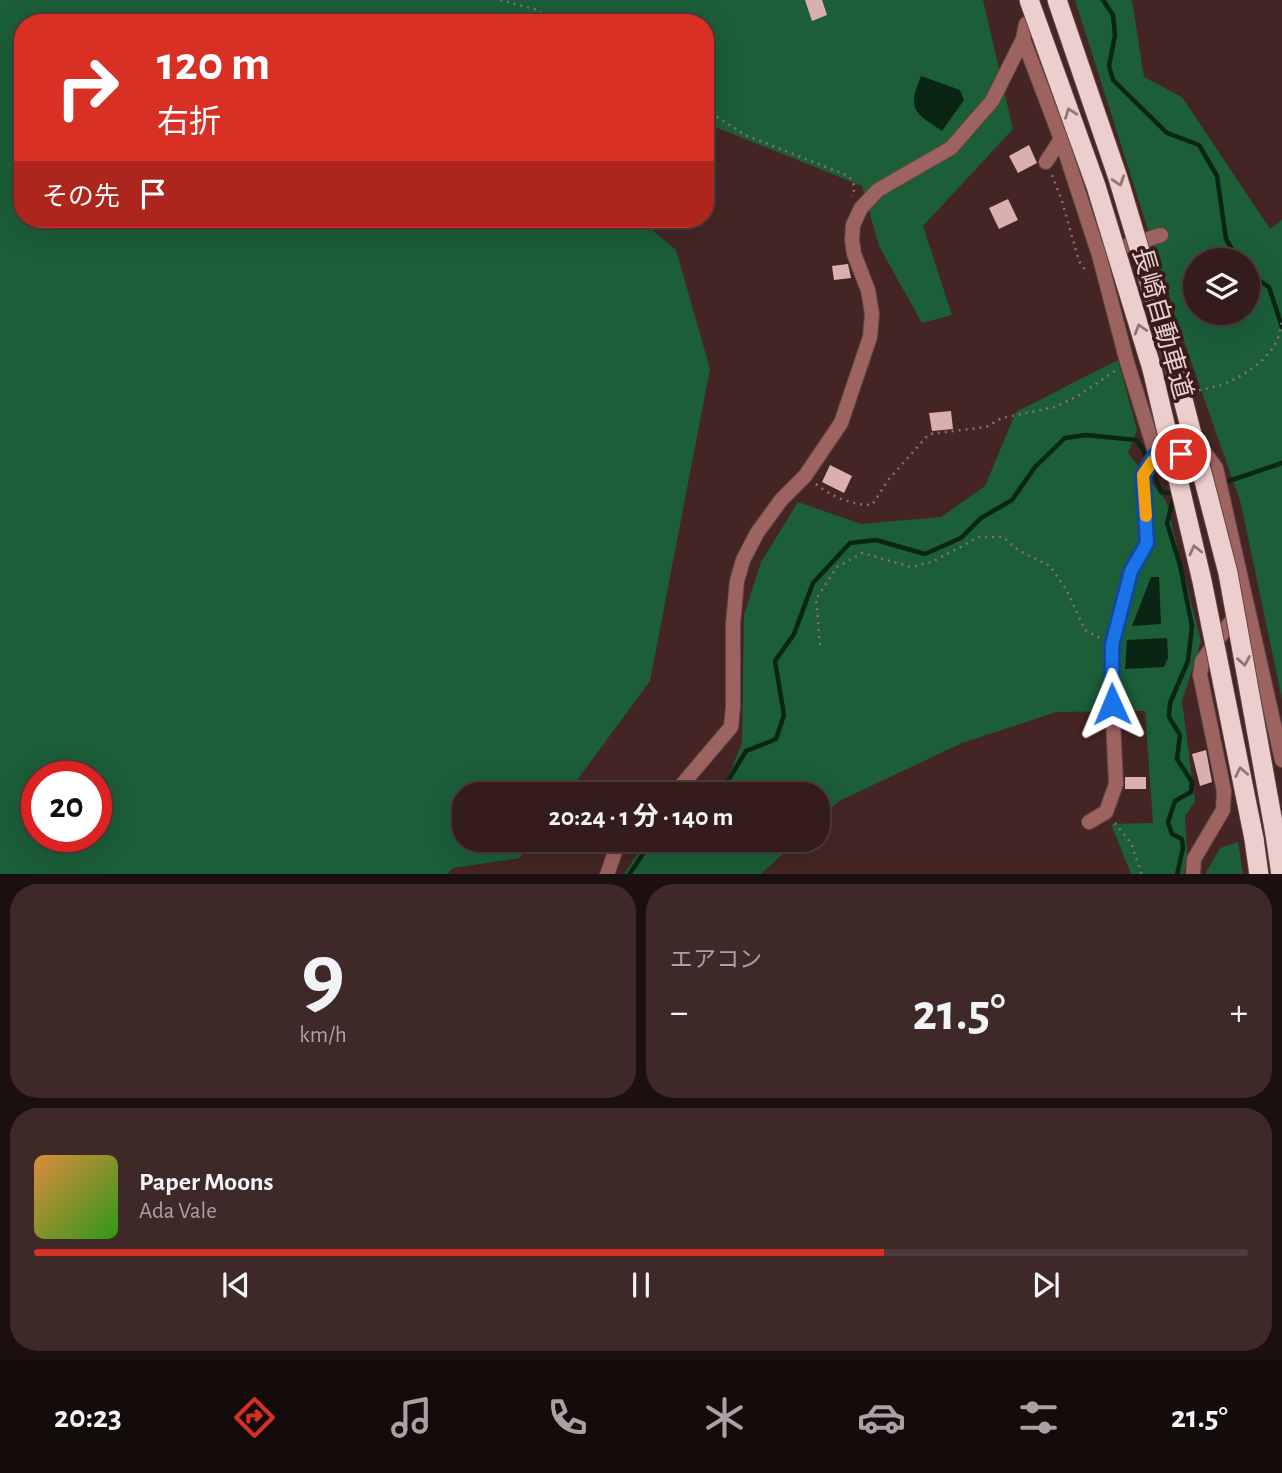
<!DOCTYPE html>
<html lang="ja">
<head>
<meta charset="utf-8">
<style>
	body { margin:0; font-family:"Alegreya Sans","Noto Sans JP",sans-serif; background:#3e2928; color:#f1f3f6; height:100vh; display:flex; flex-direction:column; font-size:26px; white-space:nowrap }
	* { box-sizing:border-box; margin:0 }
	p { font-size:23px; color:#a9a1a3 }
	.icon { flex:none; width:38px; height:38px; fill:none; stroke:currentColor; stroke-width:2; stroke-linecap:round; stroke-linejoin:round }
	.map { position:relative; height:874px; overflow:hidden }
	.side { display:flex; flex-direction:column; gap:10px; padding:10px; background:#1c0f0f; flex:1 }
	.side>* { flex:none }
	.guide { position:absolute; left:14px; top:14px; width:700px; height:214px; border-radius:28px; box-shadow:0 7px 28px #0002,0 0 0 2px #4e3a3a; background:#d93025; color:#fff; overflow:hidden }
	.controls { position:absolute; left:1183px; top:248px; display:grid; gap:14px }
	.controls a { display:grid; place-items:center; width:77px; height:77px; border-radius:50%; background:#331c1b; box-shadow:0 7px 28px #0002,0 0 0 2px #4e3a3a; font-size:35px }
	.speed { position:absolute; left:21px; top:761px; display:flex; gap:14px; font-size:35px; font-weight:700; text-align:center }
	.speed>* { display:grid; place-content:center; width:91px; height:91px; border-radius:50%; background:#331c1b; box-shadow:0 7px 28px #0002,0 0 0 2px #4e3a3a; line-height:1 }
	.speed .limit { border:10px solid #d22; background:#fff; color:#111 }
	.pin { position:absolute; display:grid; place-items:center; width:60px; height:60px; color:#fff; margin:-30px; border:4px solid #fff; border-radius:50%; box-shadow:0 2px 7px #0007 }
	.me { position:absolute; width:77px; margin:-38px; rotate:359deg; stroke-linejoin:round; filter:drop-shadow(0 0 5px #0008) }
	.turn { display:flex; align-items:center; gap:24px; height:147px; padding:0 28px; font-size:32px }
	.turn .icon { width:91px; height:91px; stroke-width:2.5 }
	.turn b { display:block; font-size:49px; line-height:60px }
	.then { display:flex; align-items:center; height:66px; padding:0 28px; background:#0003; gap:14px; font-size:26px }
	.big { font-size:52px; font-weight:700; line-height:1.1 }
	.side .tile { flex:1; display:flex; flex-direction:column; justify-content:center; gap:10px; min-width:0; padding:0 24px; border-radius:28px; background:#3e2928 }
	.side .dial { align-items:center; gap:0 }
	.dial b { font-size:91px; line-height:1 }
	.song { display:flex; align-items:center; gap:21px }
	.cover { width:84px; height:84px; border-radius:10px; background:linear-gradient(135deg,hsl(30 70% 55%),hsl(110 70% 35%)) }
	.played { height:7px; border-radius:4px; background:linear-gradient(90deg,#d93025 70%,#4e3a3a 70%) }
	.keys { display:flex; justify-content:space-around; direction:ltr }
	.heat { display:flex; justify-content:space-between; align-items:center; font-size:38px; direction:ltr }
	.side .tiles { flex:1; display:grid; gap:10px; grid-template-columns:1fr 1fr }
	.tile:last-child { grid-column:span 2 }
	.trip { position:absolute; left:452px; top:782px; width:378px; height:70px; border-radius:28px; background:#331c1b; box-shadow:0 7px 28px #0002,0 0 0 2px #4e3a3a; font-weight:700; line-height:70px; text-align:center }
	.tab-bar { display:flex; height:112px; justify-content:space-around; align-items:center; background:#140b0b; color:#a9a1a3 }
	.tab-bar .icon { width:49px; height:49px }
	.tab-bar .selected { color:#d93025 }
	.tab-bar b { font-size:32px; color:#f1f3f6 }
	.map>svg:first-child { display:block }
	.green { fill:#1b5e38; fill-rule:evenodd }
	.water { fill:#0b2515 }
	.lines { fill:none; stroke-linecap:round; stroke-linejoin:round }
	.stream { stroke:#0b2515; stroke-width:4.5 }
	.building { fill:#d9b0ad }
	.minor-casing { stroke:#614443; stroke-width:16 }
	.highway-casing { stroke:#614443; stroke-width:21 }
	.path { stroke:#8a6f6e; stroke-width:2.5; stroke-dasharray:2 5; stroke-linecap:butt }
	.minor { stroke:#9d6360; stroke-width:14 }
	.highway { stroke:#eccecc; stroke-width:19 }
	.highway-bridge-casing { stroke:#614443; stroke-width:21; stroke-linecap:butt }
	.highway-bridge { stroke:#eccecc; stroke-width:19 }
	.oneway { stroke:#927473 }
	.route-casing { stroke:#114b97; stroke-width:18 }
	.route { stroke:#1a73e8; stroke-width:12 }
	.slow { stroke:#f59e0b; stroke-width:12 }
	.labels { text-anchor:middle; stroke-width:7; stroke-linejoin:round; paint-order:stroke }
	.street-label { font-size:26px; fill:#e6d0cf; stroke:#391b1a }
</style>
</head>
<body>
<div class="map">
<svg width="1282" height="875" viewBox="0 0 1282 875">
	<rect width="100%" height="100%" fill="#442524"/>
	<g class="green">
		<path d="M0,0H983L1013,129L923,226L952,315L922,323L879,246L862,186L705,123V23H23V219H639L676,250L710,369L650,681L567,794H464V840H533L520,858L453,868L447,875L0,874ZM37,777H96V836H37Z"/>
		<path d="M1075,0H1132L1144,77L1182,97L1270,229L1282,220V699L1241,504L1176,318ZM1195,261H1248V313H1195Z"/>
		<polygon points="1118,360 1137,430 1128,453 1166,501 1201,642 1182,701 1195,801 1185,816 1187,853 1184,874 1131,874 1111,824 1153,823 1145,711 1056,712 962,743 839,801 817,822 817,794 721,794 742,743 744,615 761,562 798,502 861,524 941,517 985,486 1016,412"/>
		<polygon points="647,840 798,840 761,874 624,874"/>
		<polygon points="1238,842 1243,874 1205,874 1220,848"/>
	</g>
	<g class="water">
		<path d="M921,76L960,90L964,100L942,131C914,112 907,110 921,76Z"/>
		<polygon points="1151,577 1159,577 1161,624 1132,626"/>
		<polygon points="1167,638 1168,658 1164,667 1125,669 1127,640"/>
	</g>
	<g class="lines">
		<g class="stream">
			<polyline points="1103,0 1113,15 1115,35 1109,66 1113,80 1167,133 1199,145 1217,176 1226,239 1239,261"/>
			<polyline points="1248,273 1269,287 1282,327"/>
			<polyline points="1152,470 1161,492 1177,494"/>
			<polyline points="1223,483 1282,463"/>
			<polyline points="1174,496 1167,523 1180,565 1192,626 1188,661 1170,703 1169,717 1180,735 1177,759 1192,782 1191,792 1175,801 1168,822 1172,834 1182,839 1183,848 1177,875"/>
			<polyline points="720,794 746,751 776,739 784,715 775,661 794,634 813,583 850,543 876,540 925,554 961,538 981,518 1012,500 1035,467 1065,438 1086,435 1136,440 1143,449 1148,462"/>
			<polyline points="629,875 652,840"/>
		</g>
	</g>
	<g class="building">
		<polygon points="805,0 822,0 827,15 812,21"/>
		<polygon points="1029,145 1037,163 1018,173 1009,156"/>
		<polygon points="1008,199 1018,220 999,229 989,208"/>
		<polygon points="848,264 851,278 834,280 832,266"/>
		<polygon points="951,411 953,429 932,431 929,413"/>
		<polygon points="830,465 852,476 844,493 822,482"/>
		<polygon points="1206,750 1212,782 1200,786 1192,754"/>
		<rect x="1125" y="777" width="21" height="12"/>
	</g>
	<g class="lines">
		<g class="minor-casing">
			<g id="minor">
				<polyline points="1023,39 1061,139 1099,255 1127,362 1156,455 1205,453 1216,468 1282,760"/>
				<polyline points="1046,162 1061,139"/>
				<polyline points="1107,252 1161,235"/>
				<polyline points="674,794 731,727 733,707 733,624 737,581 743,560 757,533 781,500 805,476 841,423 870,337 872,314 868,290 854,254 852,240 853,225 861,208 878,190 951,148 992,101 1023,39 1026,24"/>
				<polyline points="1089,822 1106,812 1116,784 1111,678 1113,644 1131,571 1147,543 1143,475 1156,455"/>
				<polyline points="607,875 619,840"/>
				<polyline points="1193,875 1194,859 1223,810 1224,791 1200,675 1202,661 1238,612"/>
			</g>
		</g>
		<g class="highway-casing">
			<g id="highway">
				<polyline points="1275,834 1281,875"/>
				<polyline points="1254,839 1259,875"/>
			</g>
		</g>
		<g class="path">
			<polyline points="500,0 538,10 554,23"/>
			<polyline points="705,109 745,135 849,176 855,187 852,197"/>
			<polyline points="1052,175 1062,201 1079,261 1085,270 1089,270"/>
			<path d="M1199,390C1225,387 1256,371 1272,349C1278,341 1280,331 1282,322"/>
			<path d="M816,484C832,497 852,505 872,505L889,479L929,434L986,427L1002,418L1055,407L1078,396L1116,370"/>
			<polyline points="820,645 816,599 837,567 862,553 911,567 932,562 979,537 1003,537 1018,550 1050,566 1066,589 1085,630 1100,638"/>
			<polyline points="1115,823 1131,843 1142,875"/>
		</g>
		<use href="#minor" class="minor"/>
		<use href="#highway" class="highway"/>
		<g class="highway-bridge-casing">
			<g id="highway-bridge">
				<polyline points="1029,0 1096,186 1152,369 1202,581 1254,839"/>
				<polyline points="1057,0 1118,178 1173,361 1228,573 1275,834"/>
			</g>
		</g>
		<use href="#highway-bridge" class="highway-bridge"/>
	</g>
	<defs><path id="oneway-chevron" d="M-2-3.5L2.5 0L-2 3.5" fill="none" stroke-width="1.6" stroke-linecap="round" stroke-linejoin="round" transform="scale(1.75)"/></defs>
	<g class="oneway">
		<use href="#oneway-chevron" transform="translate(1070 113) rotate(-110)"/>
		<use href="#oneway-chevron" transform="translate(1119 181) rotate(72)"/>
		<use href="#oneway-chevron" transform="translate(1140 329) rotate(-107)"/>
		<use href="#oneway-chevron" transform="translate(1195 550) rotate(-103)"/>
		<use href="#oneway-chevron" transform="translate(1244 661) rotate(80)"/>
		<use href="#oneway-chevron" transform="translate(1241 772) rotate(-101)"/>
	</g>
	<g class="lines">
		<g class="route-casing">
			<polyline id="route" points="1112,704 1112,645 1131,571 1147,543 1143,475 1156,455 1181,454"/>
		</g>
		<use href="#route" class="route"/>
		<polyline class="slow" points="1146,516 1143,475 1152,462"/>
	</g>
	<g class="labels">
		<g class="street-label">
			<text transform="translate(1163 323) rotate(74)" y="9">長崎自動車道</text>
		</g>
	</g>
</svg>
<div class="controls">
<a><svg class="icon" aria-label="layers" viewBox="0 0 24 24"><path d="M12 4l9 5-9 5-9-5zM3 14l9 5 9-5"/></svg></a>
</div>
<div class="speed"><div class="limit">20</div></div>
<div class="pin" style="left:1181px;top:454px;background:#d93025"><svg class="icon" aria-label="arrive" viewBox="0 0 24 24"><path d="M6 21V4h12l-3 4 3 4H6"/></svg></div>
<svg class="me" style="left:1112px;top:704px" viewBox="-20 -20 40 40"><path d="M0-17L14 15 0 8-14 15z" fill="#1a73e8" stroke="#fff" stroke-width="4"/></svg>
<div class="trip">20:24 · 1 分 · 140 m</div>
<div class="guide">
<div class="turn"><svg class="icon" aria-label="right" viewBox="0 0 24 24"><path d="M7 20v-9h11M14 6l5 5-5 5"/></svg><div><b>120 m</b>右折</div></div>
<div class="then">その先<svg class="icon" aria-label="arrive" viewBox="0 0 24 24"><path d="M6 21V4h12l-3 4 3 4H6"/></svg></div>
</div>
</div>
<section class="side">
<div class="tiles">
<div class="tile dial"><b>9</b><p>km/h</p></div>
<div class="tile"><p>エアコン</p>
<div class="heat"><a>−</a><b class="big">21.5°</b><a>+</a></div>
</div>
<div class="tile">
<div class="song"><i class="cover"></i><div><b>Paper Moons</b><p>Ada Vale</p></div></div>
<div class="played"></div>
<div class="keys"><svg class="icon" aria-label="previous" viewBox="0 0 24 24"><path d="M18 5L8 12l10 7zM5 5v14"/></svg><svg class="icon" aria-label="pause" viewBox="0 0 24 24"><path d="M8 5v14M16 5v14"/></svg><svg class="icon" aria-label="next" viewBox="0 0 24 24"><path d="M6 5l10 7-10 7zM19 5v14"/></svg></div>
</div>
</div>
</section>
<nav class="tab-bar">
<b>20:23</b>
<svg class="icon selected" aria-label="directions" viewBox="0 0 24 24"><path d="M12 3l9 9-9 9-9-9zM9 14v-3h6M13 9l2 2-2 2"/></svg>
<svg class="icon" aria-label="music" viewBox="0 0 24 24"><path d="M9 18V5l10-2v13"/><circle cx="6" cy="18" r="3"/><circle cx="16" cy="16" r="3"/></svg>
<svg class="icon" aria-label="phone" viewBox="0 0 24 24"><path d="M5 4h4l2 5-3 2q2 4 5 5l2-3 5 2v4C11 20 4 13 5 4z"/></svg>
<svg class="icon" aria-label="climate" viewBox="0 0 24 24"><path d="M12 3v18M4 7l16 10M4 17L20 7"/></svg>
<svg class="icon" aria-label="car" viewBox="0 0 24 24"><path d="M5 17H2v-5l4-1 3-4h7l3 4 3 1v5h-3M9 17h6M6 11h13"/><circle cx="7" cy="17" r="2"/><circle cx="17" cy="17" r="2"/></svg>
<svg class="icon" aria-label="filters" viewBox="0 0 24 24"><path d="M4 7h16M4 17h16"/><circle cx="9" cy="7" r="2"/><circle cx="15" cy="17" r="2"/></svg>
<b>21.5°</b>
</nav>
</body>
</html>
